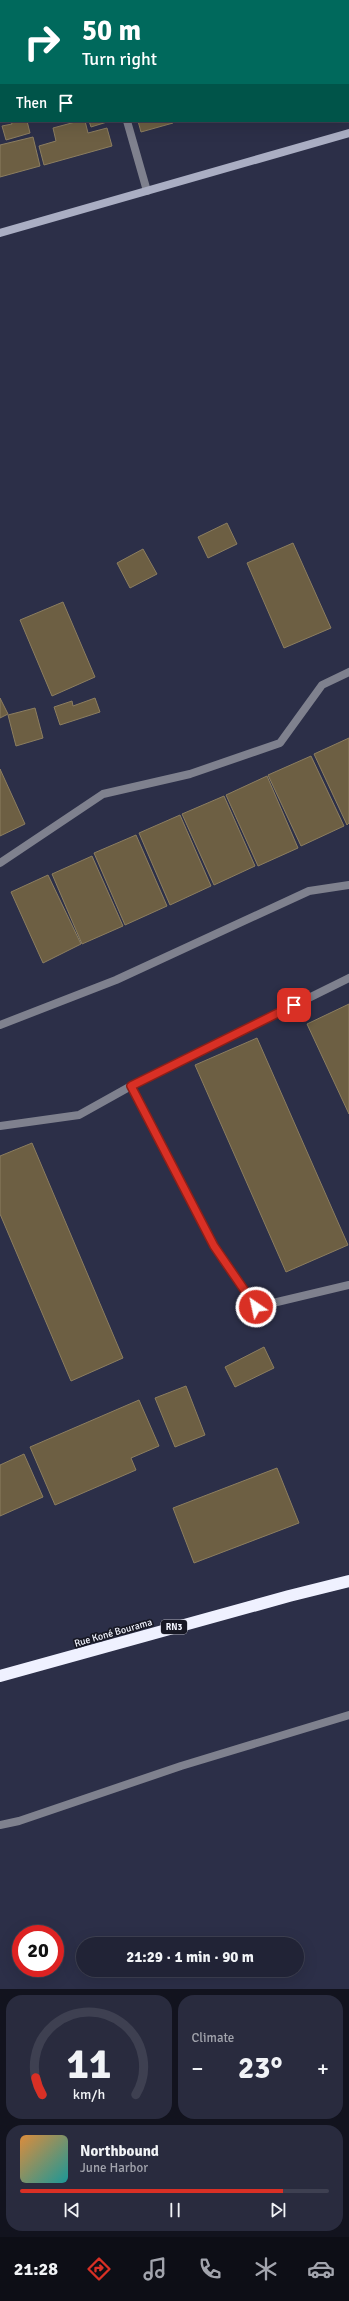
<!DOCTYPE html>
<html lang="en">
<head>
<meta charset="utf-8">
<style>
	body { margin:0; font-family:Signika,sans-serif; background:#292b3e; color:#f1f3f6; height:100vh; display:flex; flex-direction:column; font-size:15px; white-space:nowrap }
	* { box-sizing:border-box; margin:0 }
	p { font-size:13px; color:#a2a4ad }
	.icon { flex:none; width:22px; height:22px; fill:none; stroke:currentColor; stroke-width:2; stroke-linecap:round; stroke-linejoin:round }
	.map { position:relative; height:1989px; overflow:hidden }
	.panel { display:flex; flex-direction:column; gap:6px; padding:6px; background:#12131e; flex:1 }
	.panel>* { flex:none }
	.guide { position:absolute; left:0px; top:0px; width:349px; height:122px; box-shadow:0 4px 16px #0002,0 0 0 1px #3e4051; background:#00695c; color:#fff; overflow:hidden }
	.speed { position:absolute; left:12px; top:1925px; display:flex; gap:8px; font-size:20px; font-weight:700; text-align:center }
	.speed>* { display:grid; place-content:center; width:52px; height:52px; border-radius:50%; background:#212336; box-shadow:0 4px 16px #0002,0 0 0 1px #3e4051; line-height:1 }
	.speed .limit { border:6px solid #d22; background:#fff; color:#111 }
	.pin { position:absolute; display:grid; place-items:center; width:34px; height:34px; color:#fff; margin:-17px; border-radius:8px; box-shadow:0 2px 6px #0006 }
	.me { position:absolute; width:44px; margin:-22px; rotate:326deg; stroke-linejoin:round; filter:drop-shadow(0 0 3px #0008) }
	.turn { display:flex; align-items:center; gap:14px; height:84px; padding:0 16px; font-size:18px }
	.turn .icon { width:52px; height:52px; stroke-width:2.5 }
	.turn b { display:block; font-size:28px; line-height:34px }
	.then { display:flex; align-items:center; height:38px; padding:0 16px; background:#0003; gap:8px; font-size:15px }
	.big { font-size:30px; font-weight:700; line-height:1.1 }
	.panel .widget { flex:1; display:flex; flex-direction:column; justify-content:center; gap:6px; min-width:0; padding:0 14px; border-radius:16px; background:#292b3e }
	.panel .dial { align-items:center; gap:0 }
	.dial svg { height:104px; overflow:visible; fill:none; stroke:#3e4051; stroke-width:7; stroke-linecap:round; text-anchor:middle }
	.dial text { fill:#f1f3f6; stroke:none }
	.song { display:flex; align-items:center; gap:12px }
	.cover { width:48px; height:48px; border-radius:6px; background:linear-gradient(135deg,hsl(30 70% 55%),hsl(180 70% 35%)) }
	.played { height:4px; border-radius:2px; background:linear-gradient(90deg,#d93025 85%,#3e4051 85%) }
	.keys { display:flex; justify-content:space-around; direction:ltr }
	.heat { display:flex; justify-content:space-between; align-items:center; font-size:22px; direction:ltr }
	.panel .tiles { flex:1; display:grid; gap:6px; grid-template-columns:1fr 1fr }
	.widget:last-child { grid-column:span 2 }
	.trip { position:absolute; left:76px; top:1937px; width:228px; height:40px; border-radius:20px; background:#212336; box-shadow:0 4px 16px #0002,0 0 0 1px #3e4051; font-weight:700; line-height:40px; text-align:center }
	.tabs { display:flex; height:64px; justify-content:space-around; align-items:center; background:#0d0e16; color:#a2a4ad }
	.tabs .icon { width:28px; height:28px }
	.tabs .selected { color:#d93025 }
	.tabs b { font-size:18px; color:#f1f3f6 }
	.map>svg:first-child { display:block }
	.building { fill:#6d5f43; stroke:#8c7e60 }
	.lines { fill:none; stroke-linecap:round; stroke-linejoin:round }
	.lane { stroke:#7f818e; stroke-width:8 }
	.street { stroke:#7f818e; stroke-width:8 }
	.secondary { stroke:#aaaec3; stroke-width:8 }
	.highway { stroke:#eff1ff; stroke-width:12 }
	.route-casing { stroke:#8d1f18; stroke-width:10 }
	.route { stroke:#d93025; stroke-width:7 }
	.labels { text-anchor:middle; stroke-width:3.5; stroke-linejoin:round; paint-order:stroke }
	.shield { fill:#171824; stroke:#b0b1bc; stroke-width:1 }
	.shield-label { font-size:9px; font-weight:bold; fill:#f1f3fd }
	.street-label { font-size:10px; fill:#f1f3fd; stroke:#171824 }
</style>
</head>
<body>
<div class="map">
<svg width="349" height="1989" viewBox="0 0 349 1989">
	<rect width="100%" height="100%" fill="#2c2f48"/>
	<g class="building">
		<polygon points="3,0 25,0 21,1"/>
		<polygon points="103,0 132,0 132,1 104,1"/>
		<polygon points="158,0 173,0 174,1 158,1"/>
		<polygon points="192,0 243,0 243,1 189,1"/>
		<polygon points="252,0 277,0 273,1"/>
		<polygon points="326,0 349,0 349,46 348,1"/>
		<polygon points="0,10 1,13 0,28"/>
		<polygon points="1,46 1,72 0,47"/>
		<polygon points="348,46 349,46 348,78"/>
		<polygon points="11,121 27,121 30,133 6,140 2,126 12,124"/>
		<polygon points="79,121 85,121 88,133 107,128 112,146 44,165 39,146 56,141 53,128"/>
		<polygon points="89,121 107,121 107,122 91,127"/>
		<polygon points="138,121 173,121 173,123 141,132"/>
		<polygon points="33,137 40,166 0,177 0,145"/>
		<polygon points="227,523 237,544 208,558 198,537"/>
		<polygon points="293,543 331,628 284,648 247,563"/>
		<polygon points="143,549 157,574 130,588 117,563"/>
		<polygon points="63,602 95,677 52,696 20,620"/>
		<polygon points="0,698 8,714 0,718"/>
		<polygon points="95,698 100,712 60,725 54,707 72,701 73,706"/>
		<polygon points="35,708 43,738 16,746 8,715"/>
		<polygon points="349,738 349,823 347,825 314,754"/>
		<polygon points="311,756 344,826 301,846 268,775"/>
		<polygon points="0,769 25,824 0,836"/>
		<polygon points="267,776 298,848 258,866 226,795"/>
		<polygon points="224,796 255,866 214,885 182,814"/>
		<polygon points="180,815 211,886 170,905 139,833"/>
		<polygon points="136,835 167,906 125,925 94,853"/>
		<polygon points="92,856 123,926 82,944 52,874"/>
		<polygon points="48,875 81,944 43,963 11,892"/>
		<polygon points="349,1004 349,1114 307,1024"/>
		<polygon points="257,1038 348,1245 286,1272 195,1065"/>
		<polygon points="32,1143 123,1358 71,1381 0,1214 0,1156"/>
		<polygon points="264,1347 274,1368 235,1387 225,1367"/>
		<polygon points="186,1386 205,1435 175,1447 155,1398"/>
		<polygon points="139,1400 159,1446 131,1458 136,1470 55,1505 30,1447"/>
		<polygon points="24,1454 43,1497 0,1516 0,1465"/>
		<polygon points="277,1468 299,1523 194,1563 173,1508"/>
	</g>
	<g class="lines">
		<g class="lane">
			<polyline points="0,863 103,794 190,774 280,743 322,685 349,672"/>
			<polyline points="0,1025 116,980 309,891 349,885"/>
			<polyline points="131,1086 214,1246 256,1307 349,1285"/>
			<polyline points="0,1126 79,1115 131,1086 349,978"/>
		</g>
		<g class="street">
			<polyline points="92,0 93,1"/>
			<polyline points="127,121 147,191"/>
			<polyline points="0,1825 19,1821 181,1766 349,1715"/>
		</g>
		<polyline class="secondary" points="0,233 349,133"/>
		<polyline class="highway" points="0,1676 289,1596 349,1581"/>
	</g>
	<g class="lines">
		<g class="route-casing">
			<polyline id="route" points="256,1307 214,1246 131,1086 294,1005"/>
		</g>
		<use href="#route" class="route"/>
	</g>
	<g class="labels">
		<rect class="shield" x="161" y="1620" width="26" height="14" rx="3"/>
		<g class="shield-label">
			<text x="174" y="1630">RN3</text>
		</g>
		<g class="street-label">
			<text transform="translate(113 1632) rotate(-16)" y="4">Rue Koné Bourama</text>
		</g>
	</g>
</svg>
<div class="speed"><div class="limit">20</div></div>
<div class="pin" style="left:294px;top:1005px;background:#d93025"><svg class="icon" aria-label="arrive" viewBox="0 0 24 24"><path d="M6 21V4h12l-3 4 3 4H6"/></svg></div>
<svg class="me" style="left:256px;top:1307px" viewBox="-20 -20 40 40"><circle r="17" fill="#d93025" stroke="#fff" stroke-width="3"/><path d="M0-11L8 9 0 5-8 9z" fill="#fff"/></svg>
<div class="trip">21:29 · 1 min · 90 m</div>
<div class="guide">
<div class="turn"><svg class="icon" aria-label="right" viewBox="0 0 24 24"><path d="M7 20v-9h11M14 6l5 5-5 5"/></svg><div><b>50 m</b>Turn right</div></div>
<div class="then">Then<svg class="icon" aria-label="arrive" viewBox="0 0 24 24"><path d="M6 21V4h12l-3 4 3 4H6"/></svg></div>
</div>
</div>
<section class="panel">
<div class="tiles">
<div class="widget dial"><svg viewBox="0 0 100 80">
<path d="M14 69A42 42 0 1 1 86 69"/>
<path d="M14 69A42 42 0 0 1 9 56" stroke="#d93025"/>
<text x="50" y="56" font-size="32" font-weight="700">11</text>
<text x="50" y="72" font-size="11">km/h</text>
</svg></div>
<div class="widget"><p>Climate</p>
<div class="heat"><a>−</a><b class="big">23°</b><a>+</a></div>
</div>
<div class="widget">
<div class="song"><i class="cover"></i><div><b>Northbound</b><p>June Harbor</p></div></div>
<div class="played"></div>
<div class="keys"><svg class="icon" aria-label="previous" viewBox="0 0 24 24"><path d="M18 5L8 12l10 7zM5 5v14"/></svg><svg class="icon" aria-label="pause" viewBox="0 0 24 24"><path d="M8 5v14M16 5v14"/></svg><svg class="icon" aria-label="next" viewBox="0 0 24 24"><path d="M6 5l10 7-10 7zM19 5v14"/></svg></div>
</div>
</div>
</section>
<nav class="tabs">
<b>21:28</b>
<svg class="icon selected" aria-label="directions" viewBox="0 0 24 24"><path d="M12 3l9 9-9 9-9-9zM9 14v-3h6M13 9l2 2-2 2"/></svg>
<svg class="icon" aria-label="music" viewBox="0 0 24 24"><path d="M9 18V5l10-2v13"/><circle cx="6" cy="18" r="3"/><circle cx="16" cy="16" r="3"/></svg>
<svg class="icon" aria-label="phone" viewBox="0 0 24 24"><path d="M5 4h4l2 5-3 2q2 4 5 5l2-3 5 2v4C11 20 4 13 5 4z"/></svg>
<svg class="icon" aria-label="climate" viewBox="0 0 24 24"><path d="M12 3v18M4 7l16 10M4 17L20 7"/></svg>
<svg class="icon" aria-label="car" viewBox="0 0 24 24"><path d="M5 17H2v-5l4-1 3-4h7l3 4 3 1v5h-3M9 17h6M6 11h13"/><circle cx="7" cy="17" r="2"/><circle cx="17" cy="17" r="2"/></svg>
</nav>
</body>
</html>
